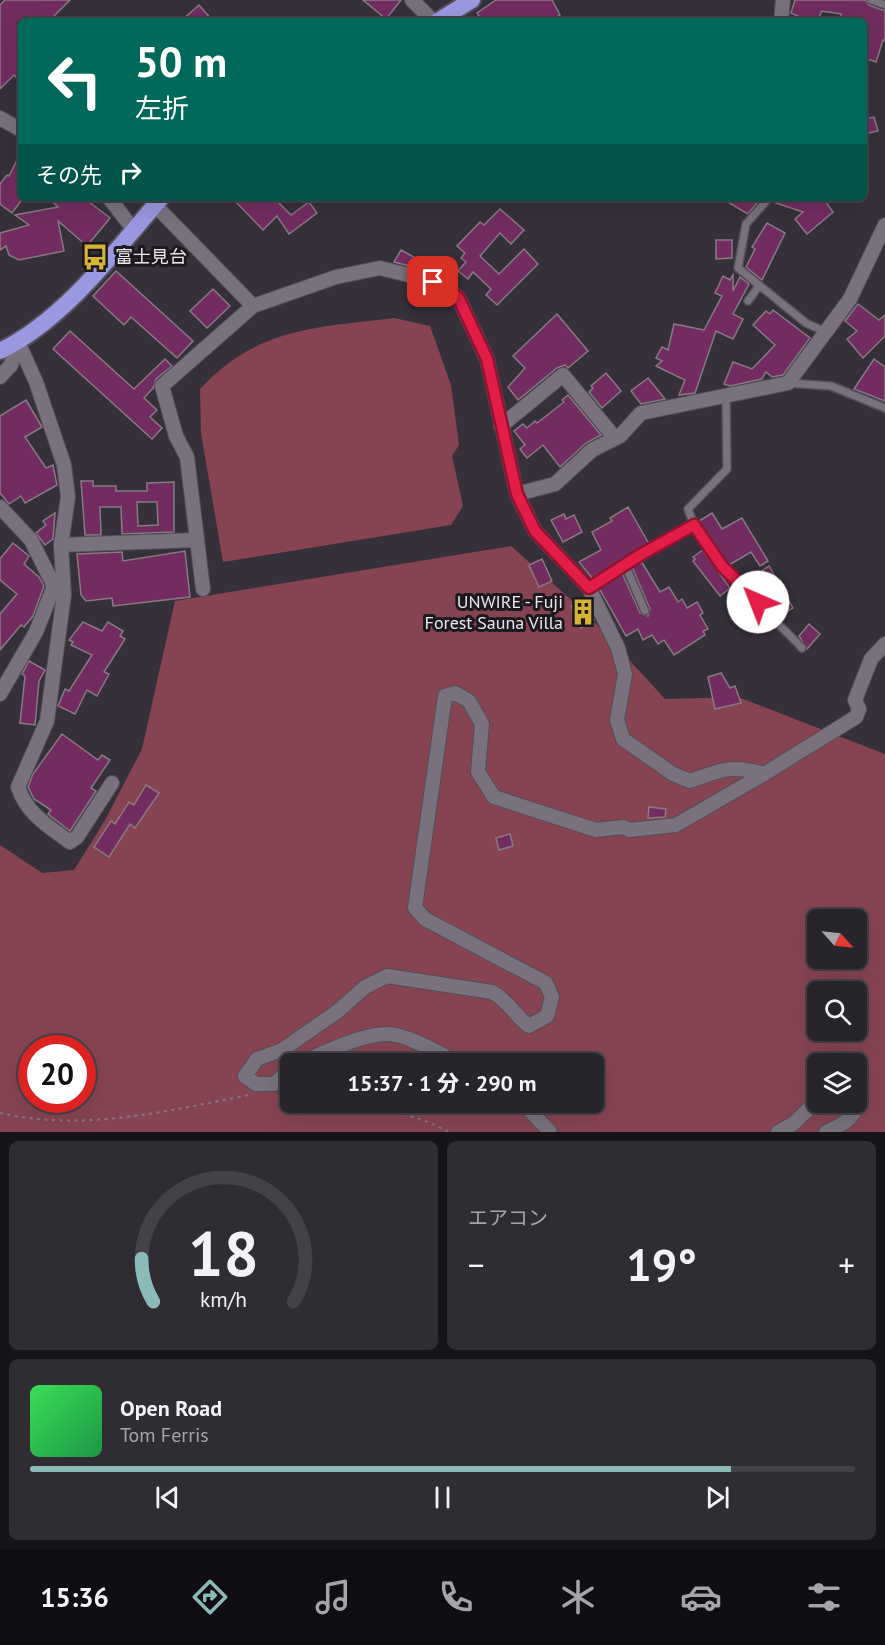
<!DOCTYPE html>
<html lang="ja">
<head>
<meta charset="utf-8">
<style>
	body { margin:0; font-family:"PT Sans","Noto Sans JP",sans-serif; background:#302c34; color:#f1f3f6; height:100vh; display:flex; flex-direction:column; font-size:22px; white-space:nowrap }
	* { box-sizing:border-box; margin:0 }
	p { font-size:20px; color:#a5a4a9 }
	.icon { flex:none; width:33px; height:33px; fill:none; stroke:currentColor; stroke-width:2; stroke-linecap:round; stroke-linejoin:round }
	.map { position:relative; height:1132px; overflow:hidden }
	.side { display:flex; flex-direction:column; gap:9px; padding:9px; background:#161418; flex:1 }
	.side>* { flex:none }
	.banner { position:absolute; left:18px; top:18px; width:849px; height:183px; border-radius:9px; box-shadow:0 6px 24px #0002,0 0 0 2px #444148; background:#00695c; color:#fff; overflow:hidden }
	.needle { width:39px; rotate:117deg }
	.controls { position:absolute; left:807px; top:909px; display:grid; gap:12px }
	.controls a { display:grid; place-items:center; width:60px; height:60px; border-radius:9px; background:#28242c; box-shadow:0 6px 24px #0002,0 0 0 2px #444148; font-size:30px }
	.speed { position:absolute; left:18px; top:1035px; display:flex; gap:12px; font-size:30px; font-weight:700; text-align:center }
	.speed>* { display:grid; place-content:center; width:78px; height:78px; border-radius:50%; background:#28242c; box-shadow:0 6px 24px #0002,0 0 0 2px #444148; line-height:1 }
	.speed .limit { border:9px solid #d22; background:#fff; color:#111 }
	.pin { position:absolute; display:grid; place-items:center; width:51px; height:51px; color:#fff; margin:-26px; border-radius:12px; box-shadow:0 3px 9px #0006 }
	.me { position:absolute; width:66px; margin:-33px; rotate:316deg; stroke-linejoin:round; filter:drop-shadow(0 0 4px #0008) }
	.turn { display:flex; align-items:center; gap:21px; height:126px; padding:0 18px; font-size:27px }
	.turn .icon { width:78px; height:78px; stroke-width:2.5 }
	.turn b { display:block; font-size:42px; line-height:51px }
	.then { display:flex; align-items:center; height:57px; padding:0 18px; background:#0003; gap:12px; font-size:22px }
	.big { font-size:45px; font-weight:800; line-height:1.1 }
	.side .card { flex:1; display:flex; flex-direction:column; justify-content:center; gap:9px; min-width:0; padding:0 21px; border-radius:9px; background:#302c34 }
	.side .dial { align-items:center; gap:0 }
	.dial svg { height:156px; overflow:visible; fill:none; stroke:#444148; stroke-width:7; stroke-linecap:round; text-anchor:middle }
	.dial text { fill:#f1f3f6; stroke:none }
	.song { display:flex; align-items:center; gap:18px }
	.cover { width:72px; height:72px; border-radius:9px; background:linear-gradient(135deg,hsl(130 70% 55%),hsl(140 70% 35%)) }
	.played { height:6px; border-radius:3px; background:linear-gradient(90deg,#8bbbb9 85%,#444148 85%) }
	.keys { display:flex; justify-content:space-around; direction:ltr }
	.heat { display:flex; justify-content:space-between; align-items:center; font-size:33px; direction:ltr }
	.side .tiles { flex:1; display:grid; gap:9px; grid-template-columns:1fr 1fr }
	.card:last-child { grid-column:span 2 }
	.trip { position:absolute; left:280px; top:1053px; width:324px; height:60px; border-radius:9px; background:#28242c; box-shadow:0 6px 24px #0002,0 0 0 2px #444148; font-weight:800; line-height:60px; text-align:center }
	.tabs { display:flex; height:96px; justify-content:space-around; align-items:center; background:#100e12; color:#a5a4a9 }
	.tabs .icon { width:42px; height:42px }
	.tabs .selected { color:#8bbbb9 }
	.tabs b { font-size:27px; color:#f1f3f6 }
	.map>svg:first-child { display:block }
	.green { fill:#864452; fill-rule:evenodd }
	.building { fill:#722c5f; stroke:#877a82; stroke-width:1.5; fill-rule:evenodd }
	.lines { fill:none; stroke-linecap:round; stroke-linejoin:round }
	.service-casing { stroke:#534e57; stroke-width:10 }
	.minor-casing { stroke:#534e57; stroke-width:16 }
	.trunk-casing { stroke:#534e57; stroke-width:20 }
	.path { stroke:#807b84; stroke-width:2; stroke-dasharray:3 4.5; stroke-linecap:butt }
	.service { stroke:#79727e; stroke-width:7 }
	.minor { stroke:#79727e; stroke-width:14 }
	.trunk { stroke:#9998e1; stroke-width:16 }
	.route-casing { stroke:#92132f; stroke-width:15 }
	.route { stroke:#e11d48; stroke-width:10 }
	.labels { text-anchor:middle; stroke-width:6; stroke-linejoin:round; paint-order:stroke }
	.poi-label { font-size:18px; fill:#eae6ed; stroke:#1c191e; text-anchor:start }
</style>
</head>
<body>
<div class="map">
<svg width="885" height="1132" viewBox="0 0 885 1132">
	<rect width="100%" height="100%" fill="#36303b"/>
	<g class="green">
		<path d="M394,318L430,326L451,385L459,445L452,456L463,506L451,525L223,562L201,433L200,389C258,327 315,328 394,318Z"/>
		<path d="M511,546L586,613L665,699L738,697L885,754V1132H0V845L42,873L74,870L104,822L142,749L175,601ZM818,920H856V958H818ZM818,992H856V1030H818ZM32,1048H82V1100H32ZM291,1064H594V1102H291ZM818,1064H856V1102H818Z"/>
	</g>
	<g class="building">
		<polygon points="5,0 70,0 49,21 21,21 21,82 14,75 0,89 0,5"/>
		<polygon points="363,0 401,0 386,19"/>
		<polygon points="496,0 552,0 560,15 550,21 482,21 477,13"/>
		<polygon points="795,0 865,0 869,5 885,11 885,41 883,40 876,62 864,58 864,21 841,19 841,14 822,11 817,21 809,21 791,13"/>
		<polygon points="199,5 213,21 181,21"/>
		<polygon points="874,117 878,131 864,134 864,119"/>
		<polygon points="21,152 21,201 12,213 0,204 0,184 7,175 9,176"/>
		<polygon points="49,198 84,198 110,218 87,246 58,221 64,251 19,260 9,255 6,246 0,250 0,233 29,225 15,215 58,207"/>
		<polygon points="232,198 274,198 291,215 309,202 317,213 289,234 277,216 263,230"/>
		<polygon points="721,198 761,198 748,214"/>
		<polygon points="773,198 823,198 833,212 807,234 795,219 803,212 773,202"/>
		<polygon points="500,209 524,230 511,244 500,233 480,256 499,274 524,249 538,264 497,305 486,295 491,289 473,272 468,279 458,271 466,262 461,258 465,253 457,246 480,222 484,225"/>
		<polygon points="767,223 785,233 762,280 746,267 755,249 752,247"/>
		<polygon points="716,240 732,240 732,258 716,259"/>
		<polygon points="401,250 421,261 418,268 394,262"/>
		<polygon points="116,271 193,341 177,358 131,317 124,325 93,296"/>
		<polygon points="733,275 733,291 740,277 749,284 733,314 743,319 733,339 716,331 695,393 679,395 685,380 656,366 662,361 656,358 662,347 668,350 674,324 704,330 722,296 715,293 723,276 730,280"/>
		<polygon points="213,289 230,306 207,328 190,311"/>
		<polygon points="858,304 879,320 885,315 885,336 863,358 847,339 857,331 845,321"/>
		<polygon points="773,310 810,338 783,375 772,377 766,372 762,379 730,386 724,384 733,362 752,369 775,345 753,325 766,311 770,314"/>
		<polygon points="557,314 588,351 568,368 565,365 557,368 518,400 508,387 525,368 513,356"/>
		<polygon points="70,331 134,389 165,359 172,366 156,379 153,388 144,398 157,410 150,417 162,428 152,439 53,349"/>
		<polygon points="874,359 885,367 885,401 854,389"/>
		<polygon points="606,373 621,391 602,408 589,392 593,388 591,386"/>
		<polygon points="648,378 665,399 641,404 631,391"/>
		<polygon points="568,395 601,435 586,443 560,467 543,445 527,458 520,449 525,445 514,431 523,424 527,428 535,421 537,423 564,402 562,400"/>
		<polygon points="26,400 42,427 25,437 46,468 53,465 57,485 25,503 21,496 9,504 0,493 0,416"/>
		<path d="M81,481H93V486H116V491H147V483L174,482V532L122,534L121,507H100L101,535H85ZM137,502H157L158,525L138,526Z"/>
		<polygon points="628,507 649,544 593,579 579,562 601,550 592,532 612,521 610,518"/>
		<polygon points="55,513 53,539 45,545 36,533 46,525 43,521"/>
		<polygon points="712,513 722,529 742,518 768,561 760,566 751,552 729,565 699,521"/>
		<polygon points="564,514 566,519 574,515 582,532 563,542 551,520"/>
		<polygon points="13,543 29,556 24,564 39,577 44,586 33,616 24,627 21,625 0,650 0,614 17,594 0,580 0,559"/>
		<polygon points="703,550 730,588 720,596 693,561 695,559 693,557"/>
		<polygon points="185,551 190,597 113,606 112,598 86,601 81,595 77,554 122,552 123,561"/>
		<polygon points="542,559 552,581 539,587 529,565"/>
		<polygon points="641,561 660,592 669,587 678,602 682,599 687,608 697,602 703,613 700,615 708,629 703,631 705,635 674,655 664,640 658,644 652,635 643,640 638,629 626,636 599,588 622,573 640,613 648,616 650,609 632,567"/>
		<polygon points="769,566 793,608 780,616 754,576"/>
		<polygon points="585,600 594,620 581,628 571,606"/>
		<polygon points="83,622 102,631 108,622 123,631 120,636 125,639 104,672 109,674 97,696 87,690 75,714 58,706 65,689 69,691 92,655 71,645 73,642 69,640"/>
		<polygon points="809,624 820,634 807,649 799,636"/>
		<polygon points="29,661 45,670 39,681 35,725 20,723 25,676 22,674"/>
		<polygon points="721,673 730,688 735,686 741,703 715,709 708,677"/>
		<polygon points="62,734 98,760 102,755 110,760 91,788 96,791 70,831 48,814 51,810 34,799 28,787 33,774"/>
		<polygon points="146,785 159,793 135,828 130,824 109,857 94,847 111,821 115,824 129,802 134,805"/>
		<polygon points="649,807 666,809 665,817 648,818"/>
		<polygon points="510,834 513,846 499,850 496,838"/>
	</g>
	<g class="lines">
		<g class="service-casing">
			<g id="service">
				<polyline points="871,0 885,5"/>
				<polyline points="768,199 746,224 738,268 806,323 826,332"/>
				<polyline points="748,301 759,286"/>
				<polyline points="788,383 831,386 885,408"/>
				<path d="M726,395L727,469L688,509C704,559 766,610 802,648"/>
				<polyline points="625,565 645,611"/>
				<polyline points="589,588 640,555 694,525"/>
			</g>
		</g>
		<g class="minor-casing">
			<g id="minor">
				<polyline points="412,0 433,21"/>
				<polyline points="781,21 783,0"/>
				<polyline points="0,118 21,130"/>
				<polyline points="109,198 134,230"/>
				<path d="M155,205L253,306L336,277L380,268L433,281L458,297L487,359L517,494L535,531L589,588L618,648L625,674L617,720L623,739L673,774L690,781C722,770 730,764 764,774L856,717L859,709L855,700L871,659L885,644"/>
				<path d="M0,377L11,365L18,342L36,382L64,465L68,497L61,545L64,595L47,721L18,787C27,814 48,826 70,842L77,837L112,783"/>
				<polyline points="501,426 563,375 615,438"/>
				<polyline points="517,494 555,484 592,450 620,436 641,413 788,383 850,299 885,225"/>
				<polyline points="0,507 31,540 54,586 36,632 0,694"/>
				<polyline points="61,545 197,540"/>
				<polyline points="203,589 187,457 176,436 162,386 253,306"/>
				<path d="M300,1064C321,1053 363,1034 387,1034C405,1033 443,1055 460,1064"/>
				<path d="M291,1069L274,1084H256L245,1076L257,1059L282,1050L338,1011L365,987L387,976L492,992C509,1001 513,1014 529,1026L547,1016L552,997L546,983L425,919L415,908L445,696L455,693L469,701L482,724L478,772L494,797L596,830L623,827L630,830L676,825L764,774"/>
				<polyline points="522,1102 550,1132"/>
				<polyline points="778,1132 793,1124 818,1100"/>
				<path d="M826,1132C843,1124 852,1121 859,1102L856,1099"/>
			</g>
		</g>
		<g class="trunk-casing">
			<g id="trunk">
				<polyline points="438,21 472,0"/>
				<path d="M0,351C63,321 116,250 161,198"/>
			</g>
		</g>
		<g class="path">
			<polyline points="368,1102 428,1122 449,1132"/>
			<path d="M0,1113C85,1132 166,1111 249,1095"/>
		</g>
		<use href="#service" class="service"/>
		<use href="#minor" class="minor"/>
		<use href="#trunk" class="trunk"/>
	</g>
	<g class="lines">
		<g class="route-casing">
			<polyline id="route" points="433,282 458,297 487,359 517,494 535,531 589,588 640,555 694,525 722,566 758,602"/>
		</g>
		<use href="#route" class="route"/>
	</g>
	<defs>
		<g id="bus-bare" transform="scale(2.07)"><path d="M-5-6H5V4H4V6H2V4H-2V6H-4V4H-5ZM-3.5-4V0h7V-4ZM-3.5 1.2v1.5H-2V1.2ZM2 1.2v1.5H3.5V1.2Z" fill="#d6b534" stroke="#1c191e" stroke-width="2.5" paint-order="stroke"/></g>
		<g id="building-bare" transform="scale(2.07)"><path d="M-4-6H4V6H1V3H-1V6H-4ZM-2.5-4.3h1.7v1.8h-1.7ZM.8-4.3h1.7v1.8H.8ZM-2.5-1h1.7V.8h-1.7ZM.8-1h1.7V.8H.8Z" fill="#d6b534" stroke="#1c191e" stroke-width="2.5" paint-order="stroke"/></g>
	</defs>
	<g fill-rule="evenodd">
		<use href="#bus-bare" x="95" y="257"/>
		<use href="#building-bare" x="583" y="612"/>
	</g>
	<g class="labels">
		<g class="poi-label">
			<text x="115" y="263">富士見台</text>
			<text x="563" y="608" text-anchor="end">UNWIRE - Fuji<tspan x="563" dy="21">Forest Sauna Villa</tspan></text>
		</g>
	</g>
</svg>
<div class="controls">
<a><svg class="needle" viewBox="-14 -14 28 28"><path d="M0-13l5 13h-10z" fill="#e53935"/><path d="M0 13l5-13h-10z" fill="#a5a4a9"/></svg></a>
<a><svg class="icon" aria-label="search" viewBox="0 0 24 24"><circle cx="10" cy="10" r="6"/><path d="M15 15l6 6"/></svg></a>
<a><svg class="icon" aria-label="layers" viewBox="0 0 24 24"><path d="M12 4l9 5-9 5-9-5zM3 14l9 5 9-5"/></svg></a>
</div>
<div class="speed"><div class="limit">20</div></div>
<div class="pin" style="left:433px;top:282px;background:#d93025"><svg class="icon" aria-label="arrive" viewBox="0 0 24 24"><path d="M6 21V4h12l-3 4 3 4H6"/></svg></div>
<svg class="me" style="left:758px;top:602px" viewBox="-20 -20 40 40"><circle r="19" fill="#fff"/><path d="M0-13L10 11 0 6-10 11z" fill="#e11d48"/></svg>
<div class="trip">15:37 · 1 分 · 290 m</div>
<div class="banner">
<div class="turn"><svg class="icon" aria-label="left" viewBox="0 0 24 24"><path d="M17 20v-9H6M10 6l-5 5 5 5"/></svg><div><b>50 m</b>左折</div></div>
<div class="then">その先<svg class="icon" aria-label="right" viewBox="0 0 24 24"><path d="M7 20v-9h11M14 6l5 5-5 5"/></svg></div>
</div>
</div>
<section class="side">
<div class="tiles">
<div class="card dial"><svg viewBox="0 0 100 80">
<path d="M14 69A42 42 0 1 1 86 69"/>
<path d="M14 69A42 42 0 0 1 8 47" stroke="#8bbbb9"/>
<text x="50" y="56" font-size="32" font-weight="700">18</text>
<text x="50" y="72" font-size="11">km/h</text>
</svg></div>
<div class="card"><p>エアコン</p>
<div class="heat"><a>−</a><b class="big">19°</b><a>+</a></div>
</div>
<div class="card">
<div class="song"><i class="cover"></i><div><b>Open Road</b><p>Tom Ferris</p></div></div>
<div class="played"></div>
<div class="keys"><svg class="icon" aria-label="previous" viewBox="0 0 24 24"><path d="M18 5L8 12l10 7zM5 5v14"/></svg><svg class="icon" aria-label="pause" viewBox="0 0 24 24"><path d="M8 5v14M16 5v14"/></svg><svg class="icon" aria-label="next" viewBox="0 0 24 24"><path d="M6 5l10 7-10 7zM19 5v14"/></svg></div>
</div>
</div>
</section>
<nav class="tabs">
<b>15:36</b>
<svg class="icon selected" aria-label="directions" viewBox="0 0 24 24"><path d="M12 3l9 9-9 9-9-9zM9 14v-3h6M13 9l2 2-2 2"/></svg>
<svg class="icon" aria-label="music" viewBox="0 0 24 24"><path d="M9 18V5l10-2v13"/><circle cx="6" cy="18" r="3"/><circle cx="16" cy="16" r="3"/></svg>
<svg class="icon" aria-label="phone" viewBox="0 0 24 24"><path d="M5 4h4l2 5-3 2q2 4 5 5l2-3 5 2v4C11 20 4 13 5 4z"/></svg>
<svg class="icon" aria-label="climate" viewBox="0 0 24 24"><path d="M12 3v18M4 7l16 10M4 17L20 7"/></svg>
<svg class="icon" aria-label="car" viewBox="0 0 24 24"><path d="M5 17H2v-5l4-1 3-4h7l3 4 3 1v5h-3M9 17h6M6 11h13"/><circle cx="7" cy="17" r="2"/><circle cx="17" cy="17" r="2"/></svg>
<svg class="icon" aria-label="filters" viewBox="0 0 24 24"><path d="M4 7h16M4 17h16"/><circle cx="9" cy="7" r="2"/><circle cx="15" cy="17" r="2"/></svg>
</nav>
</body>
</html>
